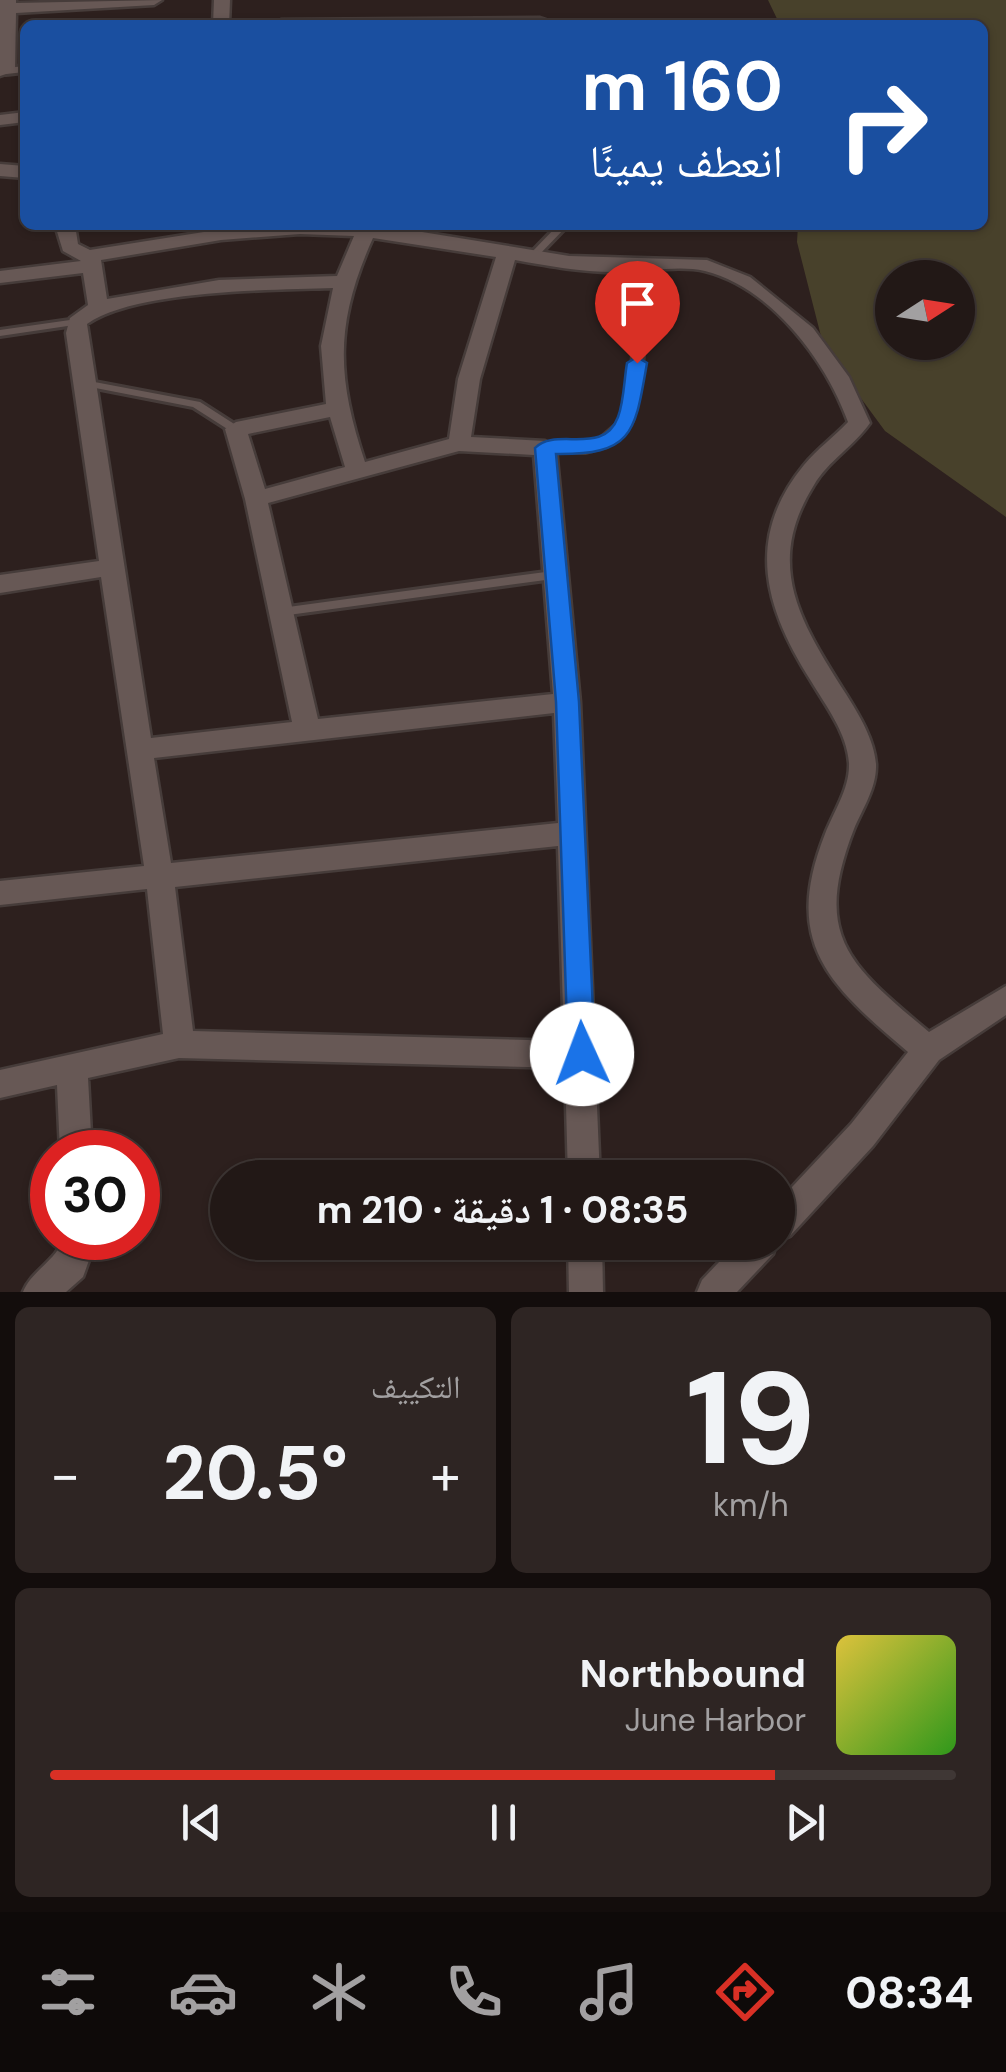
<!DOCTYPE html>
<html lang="ar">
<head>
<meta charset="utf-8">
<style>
	body { margin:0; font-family:"DM Sans","Noto Naskh Arabic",sans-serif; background:#2e2523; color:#f1f3f6; direction:rtl; height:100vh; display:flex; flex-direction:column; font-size:38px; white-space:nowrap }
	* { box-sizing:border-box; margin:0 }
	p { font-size:32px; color:#a2a0a1 }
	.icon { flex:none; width:55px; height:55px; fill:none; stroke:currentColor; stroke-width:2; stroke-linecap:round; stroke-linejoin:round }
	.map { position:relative; height:1292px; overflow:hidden; direction:ltr }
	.sheet { display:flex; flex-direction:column; gap:15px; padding:15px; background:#130d0c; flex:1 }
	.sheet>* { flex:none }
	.hud { position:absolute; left:20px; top:20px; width:968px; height:210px; border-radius:15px; box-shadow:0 2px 8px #0004,0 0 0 2px #3f3735; direction:rtl; background:#1a4fa0; color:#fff; overflow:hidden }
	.needle { width:65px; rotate:78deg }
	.buttons { position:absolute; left:875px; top:260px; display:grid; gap:20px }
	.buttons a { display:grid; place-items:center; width:100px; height:100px; border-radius:50%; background:#221816; box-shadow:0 2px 8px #0004,0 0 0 2px #3f3735; font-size:50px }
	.speed { position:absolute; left:30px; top:1130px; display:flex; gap:20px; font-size:50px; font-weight:700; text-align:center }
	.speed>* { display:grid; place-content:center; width:130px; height:130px; border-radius:50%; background:#221816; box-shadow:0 2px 8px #0004,0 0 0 2px #3f3735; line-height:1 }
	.speed .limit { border:15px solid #d22; background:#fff; color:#111 }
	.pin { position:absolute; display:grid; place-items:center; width:85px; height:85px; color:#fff; margin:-102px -42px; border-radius:50% 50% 50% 0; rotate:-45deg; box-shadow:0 0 10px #0007 }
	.pin .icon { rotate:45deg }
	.me { position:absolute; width:110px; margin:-55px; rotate:358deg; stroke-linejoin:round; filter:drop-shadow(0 0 8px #0008) }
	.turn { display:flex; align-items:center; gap:35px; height:210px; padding:0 40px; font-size:45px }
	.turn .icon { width:130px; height:130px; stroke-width:2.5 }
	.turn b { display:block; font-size:70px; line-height:85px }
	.big { font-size:75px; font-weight:700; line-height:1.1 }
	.sheet .widget { flex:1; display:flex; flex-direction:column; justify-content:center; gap:15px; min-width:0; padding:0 35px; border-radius:15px; background:#2e2523 }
	.sheet .dial { align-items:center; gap:0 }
	.dial b { font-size:130px; line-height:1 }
	.song { display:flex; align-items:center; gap:30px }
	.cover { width:120px; height:120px; border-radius:15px; background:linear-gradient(135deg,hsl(50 70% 55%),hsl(110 70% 35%)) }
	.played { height:10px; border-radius:5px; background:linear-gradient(90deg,#d93025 80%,#3f3735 80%) }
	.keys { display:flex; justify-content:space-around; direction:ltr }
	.heat { display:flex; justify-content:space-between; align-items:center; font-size:55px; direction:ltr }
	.sheet .tiles { flex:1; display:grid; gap:15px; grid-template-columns:1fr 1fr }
	.widget:last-child { grid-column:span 2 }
	.trip { position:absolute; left:210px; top:1160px; width:585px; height:100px; border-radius:50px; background:#221816; box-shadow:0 2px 8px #0004,0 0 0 2px #3f3735; font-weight:700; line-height:100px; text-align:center; direction:rtl }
	.tab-bar { display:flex; height:160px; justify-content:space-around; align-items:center; background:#0e0a09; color:#a2a0a1 }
	.tab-bar .icon { width:70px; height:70px }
	.tab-bar .current { color:#d93025 }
	.tab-bar b { font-size:45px; color:#f1f3f6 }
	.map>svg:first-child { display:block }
	.green { fill:#48412b; fill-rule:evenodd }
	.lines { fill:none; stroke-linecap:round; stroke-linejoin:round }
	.service-casing { stroke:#463c3a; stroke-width:6 }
	.minor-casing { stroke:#463c3a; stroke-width:5 }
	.service { fill:#675855; fill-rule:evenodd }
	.minor { fill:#675855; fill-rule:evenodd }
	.route { fill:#1a73e8; stroke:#114b97; stroke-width:2.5 }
</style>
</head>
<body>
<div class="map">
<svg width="1006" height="1292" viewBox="0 0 1006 1292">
	<rect width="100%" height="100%" fill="#2d201e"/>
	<path class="green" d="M768,0H1006V517L885,431L824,348L797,242L798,225H982V25H780ZM892,278H958V342H892Z"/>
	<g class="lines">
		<g class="service-casing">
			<g id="service">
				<polygon points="25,66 25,72 6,74 2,71 6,68"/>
				<polygon points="558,225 568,225 536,258 530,258 530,254"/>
				<polygon points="647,262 652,265 639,395 632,421 607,446 585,452 541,451 539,448 541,445 545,444 585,444 599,440 622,420 629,395 642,265"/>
				<polygon points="77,319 81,320 81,324 0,336 0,330"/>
				<polygon points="84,380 200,402 242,429 236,433 232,432 193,407 80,385 79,383 80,381"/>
				<polygon points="553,571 559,575 553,579 281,616 275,612 281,608"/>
			</g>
		</g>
		<g class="minor-casing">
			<g id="minor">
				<polygon points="0,0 16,0 16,3 162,0 154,5 16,13 15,71 0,76"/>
				<polygon points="214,0 230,0 229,25 213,25"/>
				<polygon points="540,18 546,20 547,25 273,25 281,20"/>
				<polygon points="25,112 25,122 0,125 0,115"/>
				<polygon points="0,164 25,166 25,178 0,176"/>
				<path d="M55,225H75L78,244L90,250L248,225H379L569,256L707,260L750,277L813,328L849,377L870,423C854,446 828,461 814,485C763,566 802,624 846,694C859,715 874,739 876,764C877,787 863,808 854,829C812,936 849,965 929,1032L1006,986V1015L939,1060L873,1146L790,1236L778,1241V1202L851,1124L908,1052C828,984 782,943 825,834C834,811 850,788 849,763C847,733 826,706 811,681C765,609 744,538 804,465C817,449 834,437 848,422C826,361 772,288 705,271C678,265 649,272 621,272C586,273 549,266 515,260L480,379L471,437L545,441L556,448L580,702L600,1178H568L565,1068L179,1058L88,1078L92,1152H60L57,1085L0,1098V1070L163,1034L147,889L0,905V881L144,866L101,577L0,593V575L99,561L66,333L70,318L88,305L83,273L0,283V271L81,261L63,251ZM300,234L354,236L337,276L219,280L107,299L101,260L221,240ZM373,238L496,257L458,379L449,439L365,462C336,376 335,322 373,238ZM333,288L321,346L326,404L236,422L225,429L245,499L292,722L151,738L87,324C135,290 271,290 333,288ZM330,417L345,467L265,489L248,434ZM459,451L534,455L553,694L318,719L268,503ZM554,713L558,823L171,863L154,758ZM558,846L564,1041L193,1031L175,887Z"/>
				<path d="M64,1238H97L83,1277L66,1292H23C32,1270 56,1261 64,1238Z"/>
				<polygon points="568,1242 602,1242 603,1292 569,1292"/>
				<polygon points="738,1242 777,1242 773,1254 737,1292 697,1292 702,1280"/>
			</g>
		</g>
		<use href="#service" class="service"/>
		<use href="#minor" class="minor"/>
	</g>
	<path class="route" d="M637,357L647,363C635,432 634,455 556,454L579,702L595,1054L591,1063L582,1067L572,1063L568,1054L556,702L535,448C556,426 603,457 618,417C624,401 624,380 627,363Z"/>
</svg>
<div class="buttons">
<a><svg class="needle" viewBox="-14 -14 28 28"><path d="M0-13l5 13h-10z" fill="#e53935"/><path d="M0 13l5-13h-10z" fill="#a2a0a1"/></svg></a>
</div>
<div class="speed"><div class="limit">30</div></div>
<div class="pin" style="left:637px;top:363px;background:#d93025"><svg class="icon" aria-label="arrive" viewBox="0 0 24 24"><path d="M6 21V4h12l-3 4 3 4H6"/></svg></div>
<svg class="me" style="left:582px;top:1054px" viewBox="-20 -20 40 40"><circle r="19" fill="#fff"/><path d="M0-13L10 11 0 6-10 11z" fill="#1a73e8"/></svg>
<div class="trip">08:35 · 1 دقيقة · 210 m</div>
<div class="hud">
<div class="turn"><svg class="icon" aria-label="right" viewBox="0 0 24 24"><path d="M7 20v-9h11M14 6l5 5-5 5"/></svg><div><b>160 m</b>انعطف يمينًا</div></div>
</div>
</div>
<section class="sheet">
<div class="tiles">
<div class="widget dial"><b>19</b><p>km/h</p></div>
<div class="widget"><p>التكييف</p>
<div class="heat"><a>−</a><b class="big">20.5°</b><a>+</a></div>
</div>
<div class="widget">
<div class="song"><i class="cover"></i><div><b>Northbound</b><p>June Harbor</p></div></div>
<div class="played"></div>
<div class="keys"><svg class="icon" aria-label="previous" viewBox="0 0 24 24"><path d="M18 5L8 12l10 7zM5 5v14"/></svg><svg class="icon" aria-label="pause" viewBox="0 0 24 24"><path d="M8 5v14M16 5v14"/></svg><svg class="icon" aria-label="next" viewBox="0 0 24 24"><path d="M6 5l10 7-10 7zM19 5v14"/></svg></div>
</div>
</div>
</section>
<nav class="tab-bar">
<b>08:34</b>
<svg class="icon current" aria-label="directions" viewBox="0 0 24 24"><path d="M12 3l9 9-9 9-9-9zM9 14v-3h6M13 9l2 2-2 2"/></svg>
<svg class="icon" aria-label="music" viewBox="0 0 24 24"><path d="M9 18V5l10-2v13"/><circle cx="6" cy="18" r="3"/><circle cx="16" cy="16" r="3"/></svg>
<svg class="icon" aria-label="phone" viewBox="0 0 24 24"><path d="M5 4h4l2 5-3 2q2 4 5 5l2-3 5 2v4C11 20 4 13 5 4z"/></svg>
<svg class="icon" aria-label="climate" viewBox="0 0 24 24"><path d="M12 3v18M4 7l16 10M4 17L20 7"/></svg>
<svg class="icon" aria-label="car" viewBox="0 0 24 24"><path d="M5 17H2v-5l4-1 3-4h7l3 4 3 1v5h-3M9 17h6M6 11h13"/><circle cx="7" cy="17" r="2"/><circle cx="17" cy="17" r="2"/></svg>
<svg class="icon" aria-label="filters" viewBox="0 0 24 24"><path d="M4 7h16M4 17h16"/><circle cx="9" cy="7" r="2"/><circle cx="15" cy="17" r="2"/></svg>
</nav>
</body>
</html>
